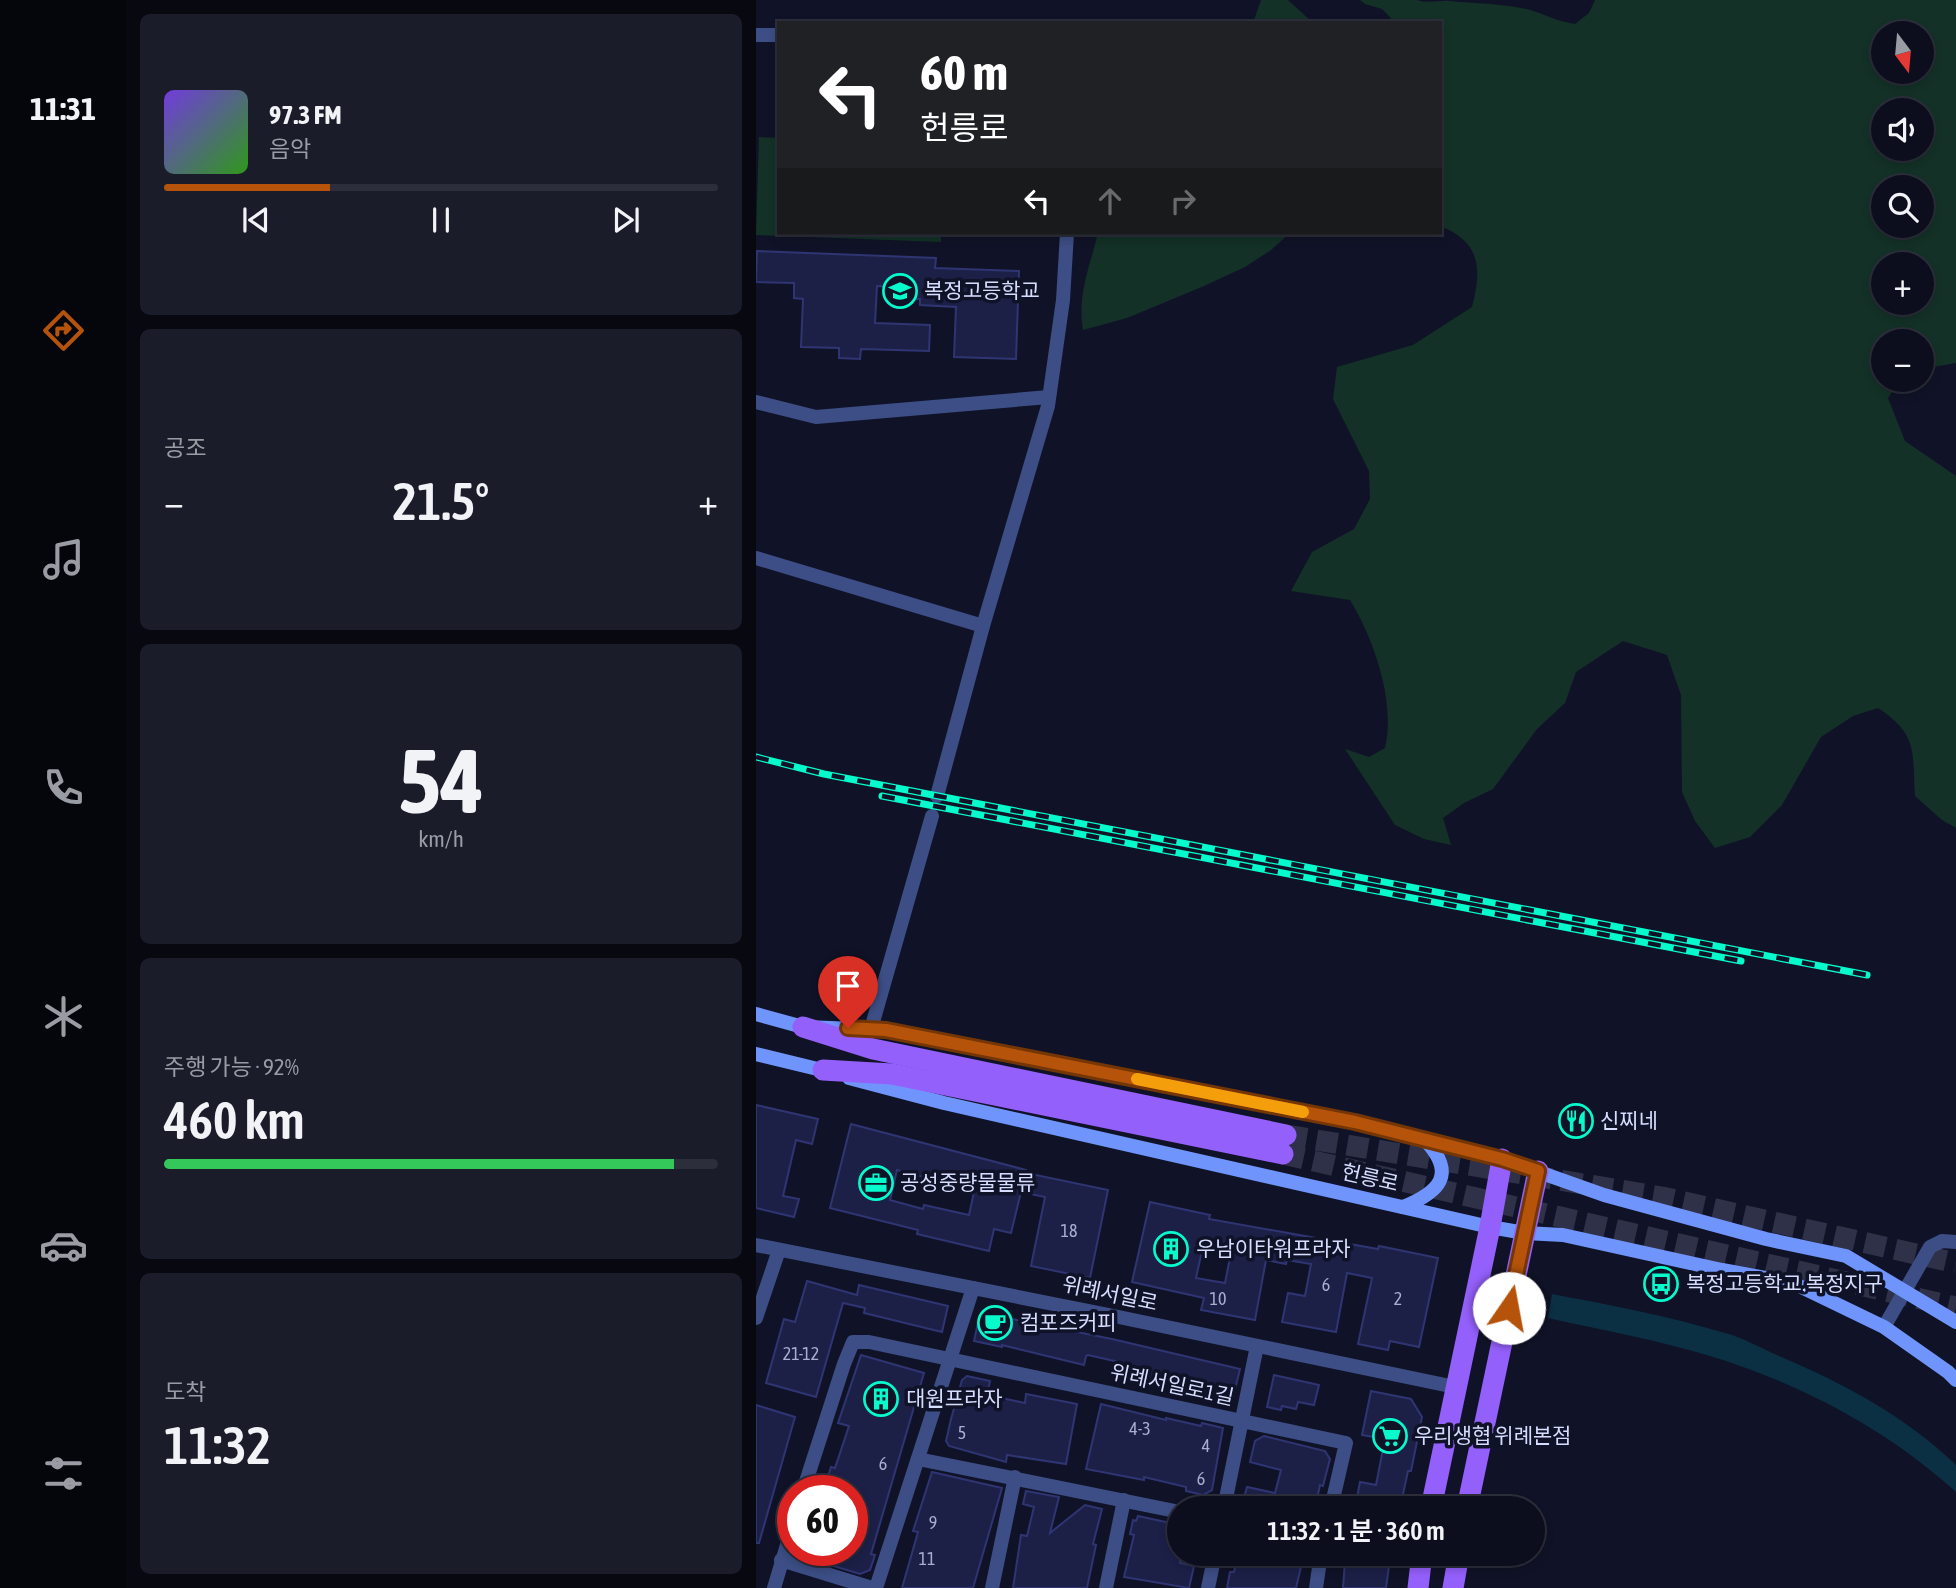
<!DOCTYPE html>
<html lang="ko">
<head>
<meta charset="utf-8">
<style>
	body { margin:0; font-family:"Asap Condensed","Noto Sans KR",sans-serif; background:#1a1c2a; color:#f1f3f6; height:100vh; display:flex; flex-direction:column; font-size:26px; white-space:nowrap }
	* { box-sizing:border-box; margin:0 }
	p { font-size:23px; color:#9a9ca4 }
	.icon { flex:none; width:38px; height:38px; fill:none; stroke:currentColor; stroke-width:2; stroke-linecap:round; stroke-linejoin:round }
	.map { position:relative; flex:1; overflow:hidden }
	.details { display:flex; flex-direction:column; gap:14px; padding:14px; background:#070810; width:630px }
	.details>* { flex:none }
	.top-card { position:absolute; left:21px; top:21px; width:665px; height:214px; border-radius:0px; box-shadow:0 4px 10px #0003,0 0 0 2px #2c2e3b; background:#202124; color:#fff; overflow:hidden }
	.needle { width:46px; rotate:164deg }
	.tools { position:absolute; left:1115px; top:21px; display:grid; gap:14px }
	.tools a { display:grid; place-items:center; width:63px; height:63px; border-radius:50%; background:#0c0e1d; box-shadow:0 4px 10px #0003,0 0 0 2px #2c2e3b; font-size:35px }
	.speed { position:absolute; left:21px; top:1475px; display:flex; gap:14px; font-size:35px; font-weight:700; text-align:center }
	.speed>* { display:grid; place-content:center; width:91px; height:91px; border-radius:50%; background:#0c0e1d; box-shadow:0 4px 10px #0003,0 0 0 2px #2c2e3b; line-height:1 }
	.speed .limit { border:10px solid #d22; background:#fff; color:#111 }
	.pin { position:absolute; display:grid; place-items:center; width:60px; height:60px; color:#fff; margin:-72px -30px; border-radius:50% 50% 50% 0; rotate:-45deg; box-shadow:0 0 7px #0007 }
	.pin .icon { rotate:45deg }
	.me { position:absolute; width:77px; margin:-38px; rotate:12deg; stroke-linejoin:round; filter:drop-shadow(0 0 5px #0008) }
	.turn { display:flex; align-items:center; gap:24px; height:147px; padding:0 28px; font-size:32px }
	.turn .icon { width:91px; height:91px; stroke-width:2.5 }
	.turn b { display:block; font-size:49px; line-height:60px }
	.lanes { display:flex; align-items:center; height:66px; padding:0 28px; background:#0003; justify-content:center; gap:35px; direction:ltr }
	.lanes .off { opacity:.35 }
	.big { font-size:52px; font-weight:600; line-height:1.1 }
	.details .widget { flex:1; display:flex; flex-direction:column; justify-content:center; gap:10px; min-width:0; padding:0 24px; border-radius:10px; background:#1a1c2a }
	.details .dial { align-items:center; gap:0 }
	.dial b { font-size:91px; line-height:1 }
	.song { display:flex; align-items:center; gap:21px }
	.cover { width:84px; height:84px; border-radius:10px; background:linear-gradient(135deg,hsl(260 70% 55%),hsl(110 70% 35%)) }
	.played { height:7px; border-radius:4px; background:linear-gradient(90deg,#b45309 30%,#2c2e3b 30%) }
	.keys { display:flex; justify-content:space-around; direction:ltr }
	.heat { display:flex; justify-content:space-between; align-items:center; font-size:38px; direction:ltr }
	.charge { height:10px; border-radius:5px; background:linear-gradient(90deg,#34c759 92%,#2c2e3b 0) }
	.trip { position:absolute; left:411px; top:1496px; width:378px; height:70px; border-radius:35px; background:#0c0e1d; box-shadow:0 4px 10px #0003,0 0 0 2px #2c2e3b; font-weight:600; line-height:70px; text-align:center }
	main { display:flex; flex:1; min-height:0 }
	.tabs { display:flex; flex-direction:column; width:126px; justify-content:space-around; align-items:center; background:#05060c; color:#9a9ca4 }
	.tabs .icon { width:49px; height:49px }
	.tabs .current { color:#b45309 }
	.tabs b { font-size:32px; color:#f1f3f6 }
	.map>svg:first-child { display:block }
	.green { fill:#133127; fill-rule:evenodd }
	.water { fill:#0b3044 }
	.building { fill:#1c2047; stroke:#2f3573; stroke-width:2; fill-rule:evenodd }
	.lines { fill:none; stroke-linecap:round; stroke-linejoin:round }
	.primary-tunnel { stroke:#2e3147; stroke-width:21; stroke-dasharray:21 10; stroke-linecap:butt }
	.street { stroke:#3c4e85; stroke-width:14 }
	.secondary { stroke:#6f95fc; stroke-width:14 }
	.primary { stroke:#9460fc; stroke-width:21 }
	.rail-casing { stroke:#06facc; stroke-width:7 }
	.rail { stroke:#101327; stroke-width:4.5; stroke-dasharray:13; stroke-linecap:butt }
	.route-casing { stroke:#753606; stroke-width:18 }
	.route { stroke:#b45309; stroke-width:12 }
	.slow { stroke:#f59e0b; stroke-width:12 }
	.labels { text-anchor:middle; stroke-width:7; stroke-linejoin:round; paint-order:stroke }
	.number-label { font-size:18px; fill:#a8aed0 }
	.poi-label { font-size:21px; fill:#d6ddfe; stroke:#101327; text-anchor:start }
	.street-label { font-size:21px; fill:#d6ddfe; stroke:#101327 }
</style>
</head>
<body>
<main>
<nav class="tabs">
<b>11:31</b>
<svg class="icon current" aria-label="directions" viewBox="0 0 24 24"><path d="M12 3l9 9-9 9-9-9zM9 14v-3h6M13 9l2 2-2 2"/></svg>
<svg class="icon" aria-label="music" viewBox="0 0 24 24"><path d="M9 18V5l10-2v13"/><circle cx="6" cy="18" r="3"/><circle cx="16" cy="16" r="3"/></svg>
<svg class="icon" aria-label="phone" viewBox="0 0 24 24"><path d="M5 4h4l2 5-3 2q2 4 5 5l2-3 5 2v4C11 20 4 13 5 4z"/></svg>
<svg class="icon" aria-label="climate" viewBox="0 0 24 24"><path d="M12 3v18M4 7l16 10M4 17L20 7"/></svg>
<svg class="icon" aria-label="car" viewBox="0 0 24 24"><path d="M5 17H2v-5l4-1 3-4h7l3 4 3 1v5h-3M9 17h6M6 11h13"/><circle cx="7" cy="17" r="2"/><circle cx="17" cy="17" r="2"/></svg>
<svg class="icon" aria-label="filters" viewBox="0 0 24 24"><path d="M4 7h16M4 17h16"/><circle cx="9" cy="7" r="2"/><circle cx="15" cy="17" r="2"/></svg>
</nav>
<section class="details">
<div class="widget">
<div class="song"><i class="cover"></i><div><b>97.3 FM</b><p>음악</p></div></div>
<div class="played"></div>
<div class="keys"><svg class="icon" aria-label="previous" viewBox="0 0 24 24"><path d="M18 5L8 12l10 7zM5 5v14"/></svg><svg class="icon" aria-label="pause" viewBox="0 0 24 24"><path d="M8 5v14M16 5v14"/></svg><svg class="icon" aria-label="next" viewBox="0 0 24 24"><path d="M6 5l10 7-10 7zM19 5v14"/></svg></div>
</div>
<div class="widget"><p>공조</p>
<div class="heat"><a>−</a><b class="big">21.5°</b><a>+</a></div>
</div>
<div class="widget dial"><b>54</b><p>km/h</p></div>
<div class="widget"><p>주행 가능 · 92%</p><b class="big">460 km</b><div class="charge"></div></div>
<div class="widget"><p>도착</p><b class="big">11:32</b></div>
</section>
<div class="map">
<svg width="1200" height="1588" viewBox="0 0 1200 1588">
	<rect width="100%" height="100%" fill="#101327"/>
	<g class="green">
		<polygon points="505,0 532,0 557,23 497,23"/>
		<path d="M604,0H661C671,4 683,0 694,1C721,4 751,3 777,11C793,16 800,21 819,24L833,13L839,0H1200V363L1166,369V341H1127V380H1144L1132,398L1149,441L1200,476V828L1186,820L1159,796C1156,752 1163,735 1122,708L1097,716L1065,737L1026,805L994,837L959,848L939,821L926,792L925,695L911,655L867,641L820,672L809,703L781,729L737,789L708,803L687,818L695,845L668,839L639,825L589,749L613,757L629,748C640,703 618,639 594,600L535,591L556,552L598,529L614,499L613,471L577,399L581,367L657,345L716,307C726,269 725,242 684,226V23H633L635,18L626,9L609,4ZM1127,33H1166V72H1127ZM1127,110H1166V149H1127ZM1127,187H1166V226H1127ZM1127,264H1166V303H1127Z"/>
		<polygon points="3,137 23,138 23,233 185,233 185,242 0,235"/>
		<path d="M342,233H534L515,250L489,267L448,286L371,318L327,330C321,295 334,266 342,233Z"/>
	</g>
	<path class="water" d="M796,1294C854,1305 912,1316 969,1333C987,1338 1005,1348 1023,1356C1087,1383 1149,1416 1200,1465V1492C1131,1429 1043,1383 954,1356C901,1340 846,1330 792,1318Z"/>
	<g class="building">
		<polygon points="1,251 180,258 179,268 263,271 260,359 198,357 200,307 164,305 164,299 145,299 146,287 121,286 119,323 174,325 173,351 105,349 104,359 83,358 83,348 45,347 47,299 38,298 38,283 0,282"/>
		<polygon points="0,1105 62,1119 56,1144 40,1140 27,1196 43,1199 38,1217 0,1208"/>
		<path d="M95,1124L270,1170V1173L352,1190L334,1278L275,1266L289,1197L265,1192L255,1233L238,1229L233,1251L161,1234L162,1230L74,1208ZM141,1170L172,1178V1181L218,1192L213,1215L168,1205L167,1209L134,1200Z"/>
		<path d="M394,1202L454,1215L453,1219L622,1249L623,1246L682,1258L663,1347L634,1341L632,1350L602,1344L616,1278L591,1273L580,1332L526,1322L532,1293L549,1296L555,1264L531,1260L530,1264L510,1260L499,1320L445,1310L448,1298L376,1282ZM447,1246L475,1252L469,1283L440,1278Z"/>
		<polygon points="51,1281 101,1295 103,1285 192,1306 186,1332 108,1313 109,1308 87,1303 60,1397 10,1383 28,1319 39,1322"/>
		<polygon points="231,1314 356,1339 484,1369 477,1398 361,1372 363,1362 332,1355 330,1356 328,1365 246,1345 246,1347 218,1341 223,1318"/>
		<polygon points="105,1355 168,1373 115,1554 119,1555 114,1570 104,1574 38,1554 39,1550 96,1550 96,1521 102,1501 96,1497 96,1491 74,1491 76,1482 71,1480 75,1467 79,1468 93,1426 82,1423"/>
		<polygon points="518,1375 563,1385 558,1405 542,1402 540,1409 526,1406 525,1410 511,1407"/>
		<polygon points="211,1376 234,1381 231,1395 269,1403 270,1394 321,1404 310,1464 251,1455 250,1462 193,1446 190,1441 195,1419 206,1380"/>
		<polygon points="615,1391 655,1399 666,1417 655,1471 652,1471 644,1508 599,1508 604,1482 620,1485 629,1439 606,1435"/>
		<polygon points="345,1404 410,1420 410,1418 445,1426 446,1423 467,1428 456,1490 447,1495 430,1491 430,1487 388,1477 388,1480 330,1469"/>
		<polygon points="0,1405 39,1417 3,1543 0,1543"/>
		<polygon points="508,1436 569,1451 574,1459 567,1486 564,1485 559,1508 485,1508 491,1487 519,1493 525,1470 494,1462 499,1441"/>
		<polygon points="176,1472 246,1488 217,1588 146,1588 162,1532 157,1531"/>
		<polygon points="270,1491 303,1497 294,1533 329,1505 346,1509 337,1544 340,1545 331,1588 257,1588 265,1535 271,1536 278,1507 267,1504"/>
		<polygon points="382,1516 424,1525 424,1563 438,1566 433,1588 368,1577 378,1535 374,1534 377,1520 380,1521"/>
		<polygon points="482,1554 548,1554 540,1588 471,1588 474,1572 478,1572"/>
		<polygon points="589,1561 633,1566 630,1588 587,1588"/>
	</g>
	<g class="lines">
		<g class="primary-tunnel">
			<polyline points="530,1135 906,1197 1200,1263"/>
			<polyline points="527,1154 1200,1307"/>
		</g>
		<g class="street">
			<polyline points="0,35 23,35"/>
			<polyline points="0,402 60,417 293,397"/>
			<polyline points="0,558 227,626"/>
			<polyline points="181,796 227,626 292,406 307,300 311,233"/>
			<polyline points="115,1029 176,816"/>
			<polyline points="0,1245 353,1315 699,1387"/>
			<polyline points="0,1318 23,1250"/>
			<polyline points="1128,1327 1174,1247 1186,1241 1200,1242"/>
			<polyline points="162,1459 424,1512"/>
			<polyline points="47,1491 88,1364 97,1342 113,1342 590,1443 575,1508"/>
			<polyline points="468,1508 501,1346"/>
			<polyline points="25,1560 116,1588"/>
			<polyline points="18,1588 37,1525"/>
			<polyline points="120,1588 217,1288"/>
			<polyline points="236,1588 259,1477"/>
			<polyline points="350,1588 368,1500"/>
			<polyline points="452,1588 459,1554"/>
			<polyline points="560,1588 565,1554"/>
		</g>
		<g class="secondary">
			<polyline points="0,1014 47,1027 130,1030 599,1122 746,1159 848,1195 1010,1239 1090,1256 1200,1322"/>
			<polyline points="0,1054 74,1072"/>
			<polyline points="93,1078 188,1103 734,1227 769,1233 807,1235 966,1270 1037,1283 1128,1327 1192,1372 1200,1380"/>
			<path d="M647,1207C684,1192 701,1174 669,1140"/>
		</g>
		<g class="primary">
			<polyline points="47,1027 117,1049 530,1135"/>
			<polyline points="67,1070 136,1074 527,1154"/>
			<polyline points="675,1508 734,1227 746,1159"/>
			<polyline points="711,1508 782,1171"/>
			<polyline points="662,1588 666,1554"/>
			<polyline points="697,1588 703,1554"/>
		</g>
		<g class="rail-casing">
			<g id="rail">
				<polyline points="0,757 68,774 1111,975"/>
				<polyline points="126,796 985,961"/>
			</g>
		</g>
		<use href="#rail" class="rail"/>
	</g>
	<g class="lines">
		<g class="route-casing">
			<polyline id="route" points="92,1028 130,1030 599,1122 746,1159 782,1171 753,1308"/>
		</g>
		<use href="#route" class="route"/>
		<polyline class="slow" points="381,1079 547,1112"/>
	</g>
	<defs>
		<g id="school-ring" transform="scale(1.75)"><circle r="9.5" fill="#101327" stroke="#06facc" stroke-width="1.5"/><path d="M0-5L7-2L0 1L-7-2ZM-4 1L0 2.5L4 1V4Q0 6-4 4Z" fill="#06facc"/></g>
		<g id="restaurant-ring" transform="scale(1.75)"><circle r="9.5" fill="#101327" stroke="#06facc" stroke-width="1.5"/><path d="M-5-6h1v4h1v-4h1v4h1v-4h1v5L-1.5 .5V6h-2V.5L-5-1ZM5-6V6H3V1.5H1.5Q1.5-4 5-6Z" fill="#06facc"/></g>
		<g id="office-ring" transform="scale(1.75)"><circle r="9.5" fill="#101327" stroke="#06facc" stroke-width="1.5"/><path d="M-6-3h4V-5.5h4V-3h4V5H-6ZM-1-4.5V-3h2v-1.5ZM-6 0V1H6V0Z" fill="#06facc"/></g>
		<g id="building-ring" transform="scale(1.75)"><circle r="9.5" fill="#101327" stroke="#06facc" stroke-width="1.5"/><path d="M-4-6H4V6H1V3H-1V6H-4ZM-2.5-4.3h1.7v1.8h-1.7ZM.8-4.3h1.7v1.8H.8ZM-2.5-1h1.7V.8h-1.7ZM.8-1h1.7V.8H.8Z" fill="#06facc"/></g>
		<g id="bus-ring" transform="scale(1.75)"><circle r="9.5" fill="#101327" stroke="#06facc" stroke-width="1.5"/><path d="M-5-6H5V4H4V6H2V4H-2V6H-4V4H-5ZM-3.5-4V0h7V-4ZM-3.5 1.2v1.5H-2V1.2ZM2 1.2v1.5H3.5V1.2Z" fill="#06facc"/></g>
		<g id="cafe-ring" transform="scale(1.75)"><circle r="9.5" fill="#101327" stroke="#06facc" stroke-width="1.5"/><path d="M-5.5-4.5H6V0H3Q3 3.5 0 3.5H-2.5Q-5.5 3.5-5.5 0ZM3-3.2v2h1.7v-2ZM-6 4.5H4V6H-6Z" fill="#06facc"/></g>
		<g id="supermarket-ring" transform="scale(1.75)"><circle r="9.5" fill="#101327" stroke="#06facc" stroke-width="1.5"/><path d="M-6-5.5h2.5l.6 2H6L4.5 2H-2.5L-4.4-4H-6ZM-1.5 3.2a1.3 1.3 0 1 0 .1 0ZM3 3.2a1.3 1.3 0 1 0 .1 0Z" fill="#06facc"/></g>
	</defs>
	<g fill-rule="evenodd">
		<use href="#school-ring" x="144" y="291"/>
		<use href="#restaurant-ring" x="820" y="1121"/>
		<use href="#office-ring" x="120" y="1183"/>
		<use href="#building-ring" x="415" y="1249"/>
		<use href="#bus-ring" x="905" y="1284"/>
		<use href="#cafe-ring" x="239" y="1323"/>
		<use href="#building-ring" x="125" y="1399"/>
		<use href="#supermarket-ring" x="634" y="1436"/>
	</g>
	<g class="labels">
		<g class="number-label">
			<text x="313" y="1237">18</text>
			<text x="570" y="1291">6</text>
			<text x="462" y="1305">10</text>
			<text x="642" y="1305">2</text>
			<text x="45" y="1360">21-12</text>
			<text x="384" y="1435">4-3</text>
			<text x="206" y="1439">5</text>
			<text x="450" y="1452">4</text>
			<text x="127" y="1470">6</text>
			<text x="445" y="1485">6</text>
			<text x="177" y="1529">9</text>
			<text x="171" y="1565">11</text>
		</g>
		<g class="poi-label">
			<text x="168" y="298">복정고등학교</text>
			<text x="844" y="1128">신찌네</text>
			<text x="144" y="1190">공성중량물물류</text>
			<text x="440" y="1256">우남이타워프라자</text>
			<text x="930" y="1291">복정고등학교.복정지구</text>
			<text x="264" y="1330">컴포즈커피</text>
			<text x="150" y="1406">대원프라자</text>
			<text x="658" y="1443">우리생협 위례본점</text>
		</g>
		<g class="street-label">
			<text transform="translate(614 1178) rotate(13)" y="7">헌릉로</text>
			<text transform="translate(354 1294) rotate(12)" y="7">위례서일로</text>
			<text transform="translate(416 1385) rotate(12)" y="7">위례서일로1길</text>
		</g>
	</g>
</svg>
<div class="tools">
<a><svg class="needle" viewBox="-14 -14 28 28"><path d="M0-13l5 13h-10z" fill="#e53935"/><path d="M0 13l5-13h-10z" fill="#9a9ca4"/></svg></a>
<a><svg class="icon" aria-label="sound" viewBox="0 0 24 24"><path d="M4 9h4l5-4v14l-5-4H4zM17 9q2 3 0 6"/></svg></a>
<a><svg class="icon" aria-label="search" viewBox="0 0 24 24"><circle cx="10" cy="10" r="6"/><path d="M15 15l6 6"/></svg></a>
<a>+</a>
<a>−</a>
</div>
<div class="speed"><div class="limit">60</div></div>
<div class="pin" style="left:92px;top:1028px;background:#d93025"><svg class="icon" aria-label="arrive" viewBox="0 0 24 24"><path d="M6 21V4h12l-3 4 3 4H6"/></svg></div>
<svg class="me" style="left:753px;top:1308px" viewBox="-20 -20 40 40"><circle r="19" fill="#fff"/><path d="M0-13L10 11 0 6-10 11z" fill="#b45309"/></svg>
<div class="trip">11:32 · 1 분 · 360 m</div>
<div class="top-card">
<div class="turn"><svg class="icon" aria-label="left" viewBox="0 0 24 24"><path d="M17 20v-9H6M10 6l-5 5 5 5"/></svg><div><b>60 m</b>헌릉로</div></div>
<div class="lanes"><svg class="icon" aria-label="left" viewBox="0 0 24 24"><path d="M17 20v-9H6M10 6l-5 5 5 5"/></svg><svg class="icon off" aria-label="ahead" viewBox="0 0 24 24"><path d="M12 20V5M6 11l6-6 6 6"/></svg><svg class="icon off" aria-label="right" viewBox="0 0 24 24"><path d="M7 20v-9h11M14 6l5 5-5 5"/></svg></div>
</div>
</div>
</main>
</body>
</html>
